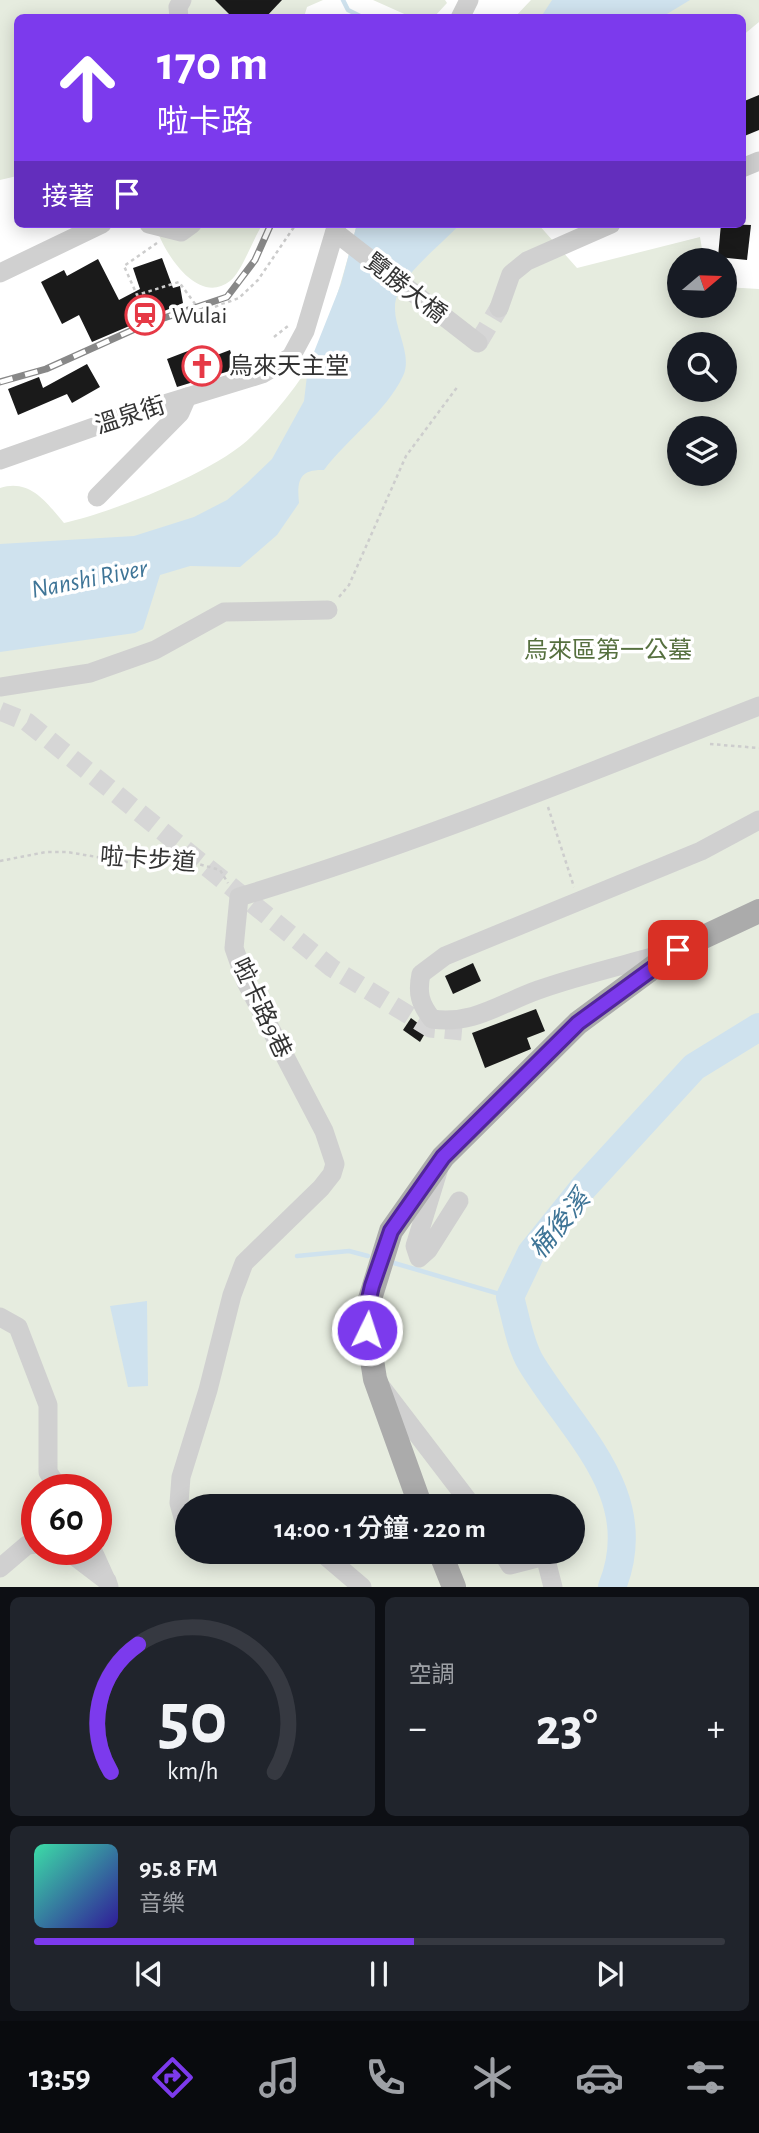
<!DOCTYPE html>
<html lang="zh-TW">
<head>
<meta charset="utf-8">
<style>
	body { margin:0; font-family:"Alegreya Sans","Noto Sans TC",sans-serif; background:#20242c; color:#f1f3f6; height:100vh; display:flex; flex-direction:column; font-size:26px; white-space:nowrap }
	* { box-sizing:border-box; margin:0 }
	p { font-size:23px; color:#9ea1a6 }
	.icon { flex:none; width:38px; height:38px; fill:none; stroke:currentColor; stroke-width:2; stroke-linecap:round; stroke-linejoin:round }
	.map { position:relative; height:1587px; overflow:hidden }
	.sheet { display:flex; flex-direction:column; gap:10px; padding:10px; background:#0d0f14; flex:1 }
	.sheet>* { flex:none }
	.guide { position:absolute; left:14px; top:14px; width:732px; height:214px; border-radius:10px; box-shadow:0 4px 18px #0003; background:#7c3aed; color:#fff; overflow:hidden }
	.needle { width:46px; rotate:71deg }
	.controls { position:absolute; left:667px; top:248px; display:grid; gap:14px }
	.controls a { display:grid; place-items:center; width:70px; height:70px; border-radius:50%; background:#171b24; box-shadow:0 4px 18px #0003; font-size:35px }
	.speed { position:absolute; left:21px; top:1474px; display:flex; gap:14px; font-size:35px; font-weight:700; text-align:center }
	.speed>* { display:grid; place-content:center; width:91px; height:91px; border-radius:50%; background:#171b24; box-shadow:0 4px 18px #0003; line-height:1 }
	.speed .limit { border:10px solid #d22; background:#fff; color:#111 }
	.pin { position:absolute; display:grid; place-items:center; width:60px; height:60px; color:#fff; margin:-30px; border-radius:14px; box-shadow:0 4px 10px #0006 }
	.me { position:absolute; width:77px; margin:-38px; rotate:4deg; stroke-linejoin:round; filter:drop-shadow(0 0 5px #0008) }
	.turn { display:flex; align-items:center; gap:24px; height:147px; padding:0 28px; font-size:32px }
	.turn .icon { width:91px; height:91px; stroke-width:2.5 }
	.turn b { display:block; font-size:49px; line-height:60px }
	.then { display:flex; align-items:center; height:66px; padding:0 28px; background:#0003; gap:14px; font-size:26px }
	.big { font-size:52px; font-weight:600; line-height:1.1 }
	.sheet .tile { flex:1; display:flex; flex-direction:column; justify-content:center; gap:10px; min-width:0; padding:0 24px; border-radius:10px; background:#20242c }
	.sheet .dial { align-items:center; gap:0 }
	.dial svg { height:182px; overflow:visible; fill:none; stroke:#363941; stroke-width:7; stroke-linecap:round; text-anchor:middle }
	.dial text { fill:#f1f3f6; stroke:none }
	.song { display:flex; align-items:center; gap:21px }
	.cover { width:84px; height:84px; border-radius:10px; background:linear-gradient(135deg,hsl(160 70% 55%),hsl(250 70% 35%)) }
	.played { height:7px; border-radius:4px; background:linear-gradient(90deg,#7c3aed 55%,#363941 55%) }
	.keys { display:flex; justify-content:space-around; direction:ltr }
	.heat { display:flex; justify-content:space-between; align-items:center; font-size:38px; direction:ltr }
	.sheet .tiles { flex:1; display:grid; gap:10px; grid-template-columns:1fr 1fr }
	.tile:last-child { grid-column:span 2 }
	.trip { position:absolute; left:175px; top:1494px; width:410px; height:70px; border-radius:35px; background:#171b24; box-shadow:0 4px 18px #0003; font-weight:600; line-height:70px; text-align:center }
	.tabs { display:flex; height:112px; justify-content:space-around; align-items:center; background:#090b0e; color:#9ea1a6 }
	.tabs .icon { width:49px; height:49px }
	.tabs .selected { color:#7c3aed }
	.tabs b { font-size:32px; color:#f1f3f6 }
	.map>svg:first-child { display:block }
	.green { fill:#e6ecdf; fill-rule:evenodd }
	.water { fill:#cfe2ee }
	.lines { fill:none; stroke-linecap:round; stroke-linejoin:round }
	.stream { stroke:#cfe2ee; stroke-width:4.5 }
	.river { stroke:#cfe2ee; stroke-width:28 }
	.building { fill:#1a1a1a }
	.minor-tunnel { stroke:#d6d6d6; stroke-width:19; stroke-dasharray:19 10; stroke-linecap:butt }
	.path { stroke:#cdcdcd; stroke-width:2.5; stroke-dasharray:3.5 3.5; stroke-linecap:butt }
	.minor { stroke:#d0d0d0; stroke-width:19 }
	.major { stroke:#ababab; stroke-width:24 }
	.rail-casing { stroke:#888; stroke-width:7 }
	.rail { stroke:#fff; stroke-width:4.5; stroke-dasharray:13; stroke-linecap:butt }
	.route-casing { stroke:#51269a; stroke-width:18 }
	.route { stroke:#7c3aed; stroke-width:12 }
	.labels { text-anchor:middle; stroke-width:7; stroke-linejoin:round; paint-order:stroke }
	.street-label { font-size:24px; fill:#333; stroke:#fff }
	.poi-label { font-size:24px; fill:#333; stroke:#fff; text-anchor:start }
	.park-label { font-size:24px; fill:#56703f; stroke:#fff }
	.water-label { font-size:26px; font-style:italic; fill:#3f7597; stroke:#fff }
</style>
</head>
<body>
<div class="map">
<svg width="759" height="1587" viewBox="0 0 759 1587">
	<rect width="100%" height="100%" fill="#fff"/>
	<g class="green">
		<polygon points="0,0 323,0 307,7 304,17 18,18 17,176 0,180"/>
		<polygon points="373,0 445,0 447,3 434,17 411,17"/>
		<polygon points="531,0 759,0 759,22 742,36 742,18 514,18"/>
		<path d="M155,224H263C253,238 242,272 230,281C197,307 162,250 155,224Z"/>
		<path d="M357,224H538L577,268L700,237L704,261H679V306H724L725,287L759,289V1587H0V488C30,478 47,503 64,523C113,512 218,471 252,436C270,419 297,387 309,365C332,322 344,271 357,224ZM679,345H724V390H679ZM679,429H724V474H679ZM37,1489H96V1549H37ZM187,1507H572V1552H187Z"/>
	</g>
	<g class="water">
		<polygon points="552,0 690,0 662,17 541,17"/>
		<path d="M357,224H460C442,245 395,278 395,307C394,329 413,355 403,376C386,412 348,438 324,470C298,469 297,482 299,503L277,535L240,567L190,566L160,575L143,629L135,633L0,652V544L134,536L194,517L227,500L247,483L272,459L304,401L308,367L341,284Z"/>
		<polygon points="147,1301 148,1386 128,1387 110,1306"/>
	</g>
	<g class="lines">
		<g class="stream">
			<polyline points="343,0 348,10 364,18"/>
			<polyline points="297,1256 349,1251 368,1256"/>
			<polyline points="394,1263 510,1297"/>
		</g>
		<path class="river" d="M612,1587C649,1495 574,1434 531,1363C520,1345 516,1318 510,1297L531,1253L584,1187L694,1067L759,1027"/>
	</g>
	<g class="building">
		<polygon points="215,0 282,0 265,18 233,18"/>
		<polygon points="759,95 759,130 742,137 742,102"/>
		<polygon points="721,224 751,225 747,260 718,257"/>
		<polygon points="162,258 173,288 180,286 183,303 92,342 79,315 62,324 41,282 64,270 67,276 98,259 119,300 140,289 133,268"/>
		<polygon points="193,349 209,358 230,350 236,369 177,387 167,359"/>
		<polygon points="87,364 100,387 72,403 67,394 18,415 8,389 39,377 43,388"/>
		<polygon points="473,963 481,981 453,994 445,976"/>
		<polygon points="536,1009 545,1031 527,1038 531,1049 485,1068 472,1033"/>
		<polygon points="411,1018 427,1030 420,1042 403,1030"/>
	</g>
	<g class="lines">
		<g class="minor-tunnel">
			<polyline points="478,343 499,308"/>
			<polyline points="0,711 27,722 332,968 430,1028 462,1031"/>
		</g>
		<g class="path">
			<polyline points="742,219 744,224"/>
			<polyline points="157,243 124,266 137,295 179,282 201,312 239,298 258,280 296,224"/>
			<polyline points="274,337 288,326"/>
			<polyline points="339,597 349,585 406,456 458,386"/>
			<polyline points="710,744 759,748"/>
			<polyline points="548,807 574,887"/>
			<polyline points="0,861 46,852 67,852 127,862 177,858 220,870 228,883"/>
		</g>
		<g class="minor">
			<polyline points="179,18 178,7 182,0"/>
			<polyline points="460,18 469,0"/>
			<polyline points="742,168 759,161"/>
			<polyline points="149,224 181,232 192,224"/>
			<polyline points="335,232 478,343"/>
			<polyline points="0,273 102,224"/>
			<polyline points="499,308 511,274 527,261 611,224"/>
			<polyline points="0,460 125,416 262,374 291,357 305,331 337,224"/>
			<polyline points="97,497 180,413 187,397"/>
			<polyline points="0,687 90,673 155,650 224,612 328,610"/>
			<path d="M667,953C625,965 580,975 538,990C501,1003 474,1025 432,1019C420,1004 417,993 421,974L445,956L701,851L759,820"/>
			<polyline points="439,1168 415,1246 419,1258 428,1250 459,1201"/>
			<polyline points="0,1317 18,1327 48,1405 48,1472 59,1489"/>
			<polyline points="382,1388 473,1507"/>
			<path d="M187,1532L179,1503L181,1477L208,1390L232,1295L244,1263L321,1188L332,1174L335,1164L324,1131L246,982L234,948L239,897C416,844 587,773 759,706"/>
			<polyline points="65,1549 107,1581 109,1587"/>
			<polyline points="92,1549 106,1580"/>
			<polyline points="204,1552 223,1552"/>
			<polyline points="321,1552 362,1587"/>
			<polyline points="502,1552 510,1565 545,1556 553,1587"/>
			<polyline points="0,1568 27,1545 37,1544"/>
		</g>
		<g class="major">
			<polyline points="421,1507 375,1379 365,1315 391,1231 443,1157 578,1023 678,949 759,911"/>
			<polyline points="440,1552 454,1587"/>
		</g>
		<g class="rail-casing">
			<polyline id="rail" points="0,382 46,369 146,324 227,297 255,260 271,224"/>
		</g>
		<use href="#rail" class="rail"/>
	</g>
	<g class="lines">
		<g class="route-casing">
			<polyline id="route" points="367,1330 365,1315 372,1286 391,1231 443,1157 578,1023 678,950"/>
		</g>
		<use href="#route" class="route"/>
	</g>
	<defs>
		<g id="station-ring" transform="scale(2.0125)"><circle r="9.5" fill="#fff" stroke="#e63946" stroke-width="1.5"/><path d="M-3-6H3Q5-6 5-4V2Q5 4 3 4L4.5 6H3L1.5 4h-3L-3 6H-4.5L-3 4Q-5 4-5 2V-4Q-5-6-3-6ZM-3.5-4v3h7v-3ZM-3.5 1v1.5H-2V1ZM2 1v1.5H3.5V1Z" fill="#e63946"/></g>
		<g id="church-ring" transform="scale(2.0125)"><circle r="9.5" fill="#fff" stroke="#e63946" stroke-width="1.5"/><path d="M-1.2-6h2.4v3.5h3.3v2.4h-3.3V6h-2.4V-.1h-3.3v-2.4h3.3Z" fill="#e63946"/></g>
	</defs>
	<g fill-rule="evenodd">
		<use href="#station-ring" x="145" y="315"/>
		<use href="#church-ring" x="202" y="366"/>
	</g>
	<g class="labels">
		<g class="street-label">
			<text transform="translate(406 288) rotate(38)" y="8">覽勝大橋</text>
			<text transform="translate(130 415) rotate(-18)" y="8">溫泉街</text>
			<text transform="translate(148 859) rotate(4)" y="8">啦卡步道</text>
			<text transform="translate(262 1008) rotate(65)" y="8">啦卡路9巷</text>
		</g>
		<g class="poi-label">
			<text x="172" y="323">Wulai</text>
			<text x="229" y="374">烏來天主堂</text>
		</g>
		<g class="park-label">
			<text x="608" y="658">烏來區第一公墓</text>
		</g>
		<g class="water-label">
			<text transform="translate(89 578) rotate(-11)" y="9">Nanshi River</text>
			<text transform="translate(559 1224) rotate(-51)" y="9">桶後溪</text>
		</g>
	</g>
</svg>
<div class="controls">
<a><svg class="needle" viewBox="-14 -14 28 28"><path d="M0-13l5 13h-10z" fill="#e53935"/><path d="M0 13l5-13h-10z" fill="#9ea1a6"/></svg></a>
<a><svg class="icon" aria-label="search" viewBox="0 0 24 24"><circle cx="10" cy="10" r="6"/><path d="M15 15l6 6"/></svg></a>
<a><svg class="icon" aria-label="layers" viewBox="0 0 24 24"><path d="M12 4l9 5-9 5-9-5zM3 14l9 5 9-5"/></svg></a>
</div>
<div class="speed"><div class="limit">60</div></div>
<div class="pin" style="left:678px;top:950px;background:#d93025"><svg class="icon" aria-label="arrive" viewBox="0 0 24 24"><path d="M6 21V4h12l-3 4 3 4H6"/></svg></div>
<svg class="me" style="left:367px;top:1330px" viewBox="-20 -20 40 40"><circle r="17" fill="#7c3aed" stroke="#fff" stroke-width="3"/><path d="M0-11L8 9 0 5-8 9z" fill="#fff"/></svg>
<div class="trip">14:00 · 1 分鐘 · 220 m</div>
<div class="guide">
<div class="turn"><svg class="icon" aria-label="ahead" viewBox="0 0 24 24"><path d="M12 20V5M6 11l6-6 6 6"/></svg><div><b>170 m</b>啦卡路</div></div>
<div class="then">接著<svg class="icon" aria-label="arrive" viewBox="0 0 24 24"><path d="M6 21V4h12l-3 4 3 4H6"/></svg></div>
</div>
</div>
<section class="sheet">
<div class="tiles">
<div class="tile dial"><svg viewBox="0 0 100 80">
<path d="M14 69A42 42 0 1 1 86 69"/>
<path d="M14 69A42 42 0 0 1 26 13" stroke="#7c3aed"/>
<text x="50" y="56" font-size="32" font-weight="700">50</text>
<text x="50" y="72" font-size="11">km/h</text>
</svg></div>
<div class="tile"><p>空調</p>
<div class="heat"><a>−</a><b class="big">23°</b><a>+</a></div>
</div>
<div class="tile">
<div class="song"><i class="cover"></i><div><b>95.8 FM</b><p>音樂</p></div></div>
<div class="played"></div>
<div class="keys"><svg class="icon" aria-label="previous" viewBox="0 0 24 24"><path d="M18 5L8 12l10 7zM5 5v14"/></svg><svg class="icon" aria-label="pause" viewBox="0 0 24 24"><path d="M8 5v14M16 5v14"/></svg><svg class="icon" aria-label="next" viewBox="0 0 24 24"><path d="M6 5l10 7-10 7zM19 5v14"/></svg></div>
</div>
</div>
</section>
<nav class="tabs">
<b>13:59</b>
<svg class="icon selected" aria-label="directions" viewBox="0 0 24 24"><path d="M12 3l9 9-9 9-9-9zM9 14v-3h6M13 9l2 2-2 2"/></svg>
<svg class="icon" aria-label="music" viewBox="0 0 24 24"><path d="M9 18V5l10-2v13"/><circle cx="6" cy="18" r="3"/><circle cx="16" cy="16" r="3"/></svg>
<svg class="icon" aria-label="phone" viewBox="0 0 24 24"><path d="M5 4h4l2 5-3 2q2 4 5 5l2-3 5 2v4C11 20 4 13 5 4z"/></svg>
<svg class="icon" aria-label="climate" viewBox="0 0 24 24"><path d="M12 3v18M4 7l16 10M4 17L20 7"/></svg>
<svg class="icon" aria-label="car" viewBox="0 0 24 24"><path d="M5 17H2v-5l4-1 3-4h7l3 4 3 1v5h-3M9 17h6M6 11h13"/><circle cx="7" cy="17" r="2"/><circle cx="17" cy="17" r="2"/></svg>
<svg class="icon" aria-label="filters" viewBox="0 0 24 24"><path d="M4 7h16M4 17h16"/><circle cx="9" cy="7" r="2"/><circle cx="15" cy="17" r="2"/></svg>
</nav>
</body>
</html>
